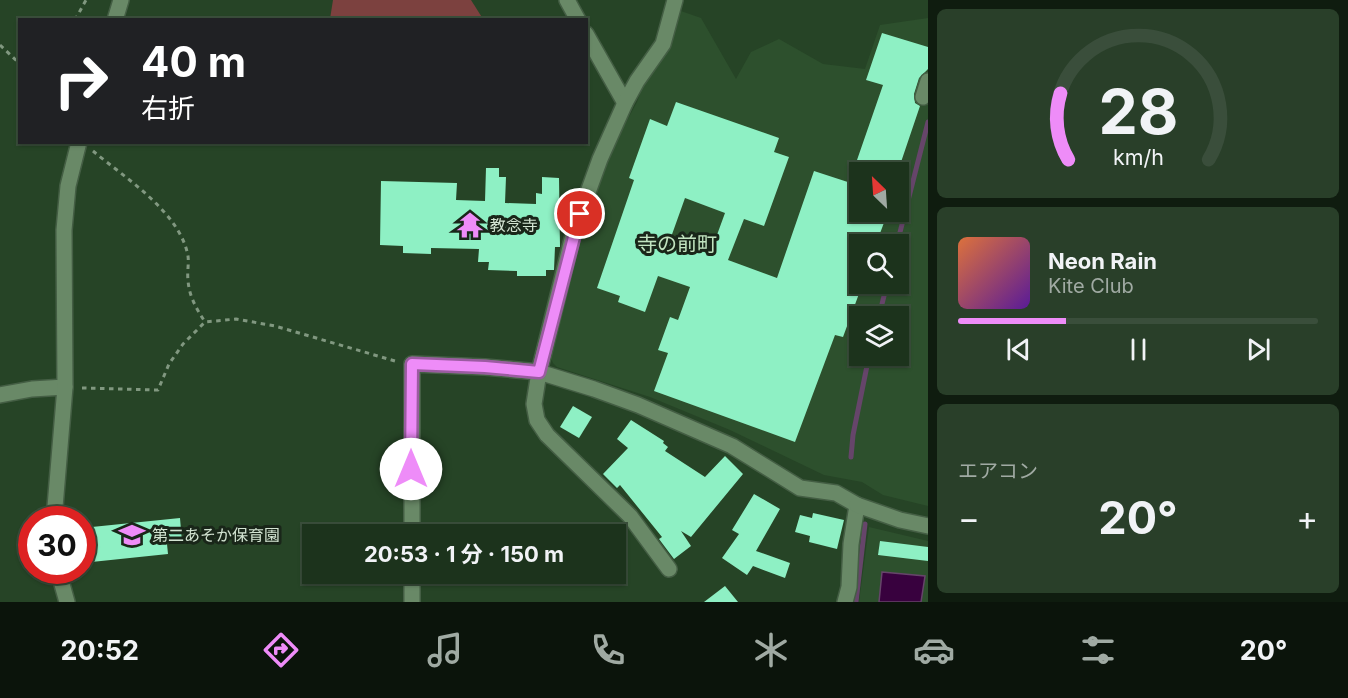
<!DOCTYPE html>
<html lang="ja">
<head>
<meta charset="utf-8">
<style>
	body { margin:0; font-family:Inter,"Noto Sans JP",sans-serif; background:#293f29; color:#f1f3f6; height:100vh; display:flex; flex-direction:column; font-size:22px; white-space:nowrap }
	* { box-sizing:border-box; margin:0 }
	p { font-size:20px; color:#a0aaa3 }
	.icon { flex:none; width:33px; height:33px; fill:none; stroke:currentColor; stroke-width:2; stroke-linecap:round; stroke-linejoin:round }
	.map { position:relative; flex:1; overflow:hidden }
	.panel { display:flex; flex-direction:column; gap:9px; padding:9px; background:#0f1c0f; width:420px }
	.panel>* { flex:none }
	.hud { position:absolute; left:18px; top:18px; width:570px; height:126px; border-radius:0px; box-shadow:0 2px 4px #0004,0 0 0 2px #3a4e3b; background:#202124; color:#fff; overflow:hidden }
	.needle { width:39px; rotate:335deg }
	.tools { position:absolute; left:849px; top:162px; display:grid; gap:12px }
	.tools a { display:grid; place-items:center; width:60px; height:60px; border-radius:0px; background:#1c331c; box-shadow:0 2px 4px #0004,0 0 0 2px #3a4e3b; font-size:30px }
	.speed { position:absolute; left:18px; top:506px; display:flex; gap:12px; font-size:30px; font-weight:700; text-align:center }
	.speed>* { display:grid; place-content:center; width:78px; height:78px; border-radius:50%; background:#1c331c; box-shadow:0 2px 4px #0004,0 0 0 2px #3a4e3b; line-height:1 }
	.speed .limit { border:9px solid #d22; background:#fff; color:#111 }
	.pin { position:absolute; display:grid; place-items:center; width:51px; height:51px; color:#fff; margin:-26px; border:3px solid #fff; border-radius:50%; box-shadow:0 2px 6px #0007 }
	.me { position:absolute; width:66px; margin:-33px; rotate:0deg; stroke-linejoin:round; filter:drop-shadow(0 0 4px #0008) }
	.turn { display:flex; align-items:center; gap:21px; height:126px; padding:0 24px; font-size:27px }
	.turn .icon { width:78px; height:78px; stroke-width:2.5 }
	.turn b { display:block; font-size:42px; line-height:51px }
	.big { font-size:45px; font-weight:700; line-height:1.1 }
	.panel .widget { flex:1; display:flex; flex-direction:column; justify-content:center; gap:9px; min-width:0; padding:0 21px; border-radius:9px; background:#293f29 }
	.panel .dial { align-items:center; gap:0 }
	.dial svg { height:156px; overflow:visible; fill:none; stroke:#3a4e3b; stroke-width:7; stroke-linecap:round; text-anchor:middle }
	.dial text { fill:#f1f3f6; stroke:none }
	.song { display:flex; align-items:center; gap:18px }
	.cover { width:72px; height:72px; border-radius:9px; background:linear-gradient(135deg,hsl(20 70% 55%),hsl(270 70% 35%)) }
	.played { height:6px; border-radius:3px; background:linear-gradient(90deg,#ee8cf8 30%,#3a4e3b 30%) }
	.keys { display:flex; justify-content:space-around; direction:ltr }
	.heat { display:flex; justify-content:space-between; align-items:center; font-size:33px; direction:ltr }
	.trip { position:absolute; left:302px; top:524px; width:324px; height:60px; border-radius:0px; background:#1c331c; box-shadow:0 2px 4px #0004,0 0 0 2px #3a4e3b; font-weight:700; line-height:60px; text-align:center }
	.dock { display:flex; height:96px; justify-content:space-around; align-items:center; background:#0b140b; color:#a0aaa3 }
	.dock .icon { width:42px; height:42px }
	.dock .current { color:#ee8cf8 }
	.dock b { font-size:27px; color:#f1f3f6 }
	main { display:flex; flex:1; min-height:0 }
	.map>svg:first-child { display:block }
	.built { fill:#2d502d; fill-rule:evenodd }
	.green { fill:#7c413f }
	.water { fill:#38013e; stroke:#66456a; stroke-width:1.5 }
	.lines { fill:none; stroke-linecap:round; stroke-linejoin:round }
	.stream { stroke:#66456a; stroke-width:5 }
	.building { fill:#8ef0c4; fill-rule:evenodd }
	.minor-casing { stroke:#445e44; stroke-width:18 }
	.tertiary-casing { stroke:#445e44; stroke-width:18 }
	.path { stroke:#819880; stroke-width:3; stroke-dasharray:4.5 4.5; stroke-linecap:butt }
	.minor { stroke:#698967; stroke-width:15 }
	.tertiary { stroke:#698967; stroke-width:15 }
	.route-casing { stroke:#9b5ba1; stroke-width:15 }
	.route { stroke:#ee8cf8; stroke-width:10 }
	.labels { text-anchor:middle; stroke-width:6; stroke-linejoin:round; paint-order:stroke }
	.poi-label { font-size:16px; fill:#d3e4d2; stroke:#192619; text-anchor:start }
	.quarter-label { font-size:20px; fill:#c2e4c0; stroke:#192619 }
</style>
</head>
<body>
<main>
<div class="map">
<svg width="928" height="602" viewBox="0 0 928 602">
	<rect width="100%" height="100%" fill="#264426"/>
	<g class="built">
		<path d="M678,10L701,18L736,79L751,52L779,39L823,64L865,69L880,25L928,18V506L883,495L862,482L824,475L730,430L650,397L557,367L553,363L550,356L552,339L603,165L637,102L650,67ZM860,172H898V212H860ZM860,244H898V284H860ZM860,316H898V356H860Z"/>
		<polygon points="869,527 928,541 928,602 859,602"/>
	</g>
	<polygon class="green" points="333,0 471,0 483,19 330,19"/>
	<polygon class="water" points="882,572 925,576 921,602 879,602"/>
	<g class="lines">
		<g class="stream">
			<polyline points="897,244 928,122"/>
			<polyline points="879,316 887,284"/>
			<polyline points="851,457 853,435 869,356"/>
			<polyline points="856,602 865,524"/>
		</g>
	</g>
	<g class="building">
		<polygon points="882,33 928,47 928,69 919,78 914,94 915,103 920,106 899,168 882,162 878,172 857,172 860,163 857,160 883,85 866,80"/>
		<path d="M676,102L779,138L774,152L789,157L764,226L744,219L728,260L777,278L814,171L860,186V212H888L876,244H860V291L843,337L835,335L795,442L654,391L668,353L658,350L670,317L678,320L690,287L658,276L645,312L618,302L620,296L597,288L634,180L629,178L650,119L667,126ZM685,198L725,213L710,254L670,240Z"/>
		<polygon points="486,168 499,168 499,177 506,177 505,203 536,204 536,193 542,194 542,177 559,178 560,247 555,247 554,270 546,270 546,276 517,276 517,271 488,270 489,262 478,262 479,249 431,248 431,254 403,253 403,246 380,245 381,181 457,183 456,200 485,201"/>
		<polygon points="573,406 592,417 579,438 560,427"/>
		<polygon points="631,420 664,441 663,443 668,447 665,451 705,477 725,456 743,474 691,537 681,531 691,546 674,559 659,539 662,537 620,485 617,488 603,474 628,448 617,439"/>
		<polygon points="754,494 780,509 756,551 790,563 785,578 753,566 747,575 722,558 739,534 732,530"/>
		<polygon points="813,513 844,520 837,549 809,542 810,536 795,532 800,515 812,518"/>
		<polygon points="180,518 182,542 167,544 168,554 82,563 82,528"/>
		<polygon points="880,541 928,547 928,561 878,555"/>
		<polygon points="725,586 738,602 704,602"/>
	</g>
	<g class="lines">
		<g class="minor-casing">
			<g id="minor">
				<polyline points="567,0 578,20"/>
				<polyline points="115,20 121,0"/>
				<polyline points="586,34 625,103"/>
				<polyline points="923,97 928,81"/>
				<polyline points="0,395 32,389 65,387"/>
				<polyline points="54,519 65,387 64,230 68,186 79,142"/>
				<polyline points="412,534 412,364 485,367 539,372 594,389 638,405 732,446 800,488 836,493 857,505 851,544 849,587 845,602"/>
				<polyline points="669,569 630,516 547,435 537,420 534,404 539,372 574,231 600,159 625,103 637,81 663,44 675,0"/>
				<polyline points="58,570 67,602"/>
				<polyline points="412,573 412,602"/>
			</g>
		</g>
		<g class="tertiary-casing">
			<polyline id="tertiary" points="857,505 900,520 928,526"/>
		</g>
		<g class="path">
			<polyline points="75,20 86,0"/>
			<polyline points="0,45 20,64"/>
			<path d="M93,151C125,178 180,212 188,256C189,264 187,272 188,280C189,296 196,308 205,322"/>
			<polyline points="82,388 158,390 169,364 183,344 205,322 236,319 275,326 395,361"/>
		</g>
		<use href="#minor" class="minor"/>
		<use href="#tertiary" class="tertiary"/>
	</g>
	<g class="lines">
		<g class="route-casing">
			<polyline id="route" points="411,469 412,364 485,367 539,372 580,214"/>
		</g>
		<use href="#route" class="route"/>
	</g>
	<defs>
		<g id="temple-bare" transform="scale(2.07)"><path d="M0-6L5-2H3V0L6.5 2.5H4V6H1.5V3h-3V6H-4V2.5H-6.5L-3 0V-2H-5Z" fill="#ee8cf8" stroke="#192619" stroke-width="2.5" paint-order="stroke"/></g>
		<g id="school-bare" transform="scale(2.07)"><path d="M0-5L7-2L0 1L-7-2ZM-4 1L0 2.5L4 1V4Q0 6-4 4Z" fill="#ee8cf8" stroke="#192619" stroke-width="2.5" paint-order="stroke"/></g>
	</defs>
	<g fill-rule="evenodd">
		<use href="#temple-bare" x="470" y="225"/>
		<use href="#school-bare" x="132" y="535"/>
	</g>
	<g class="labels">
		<g class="poi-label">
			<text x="490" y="231">教念寺</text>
			<text x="152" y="541">第二あそか保育園</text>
		</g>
		<g class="quarter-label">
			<text x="677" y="251">寺の前町</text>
		</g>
	</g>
</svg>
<div class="tools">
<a><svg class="needle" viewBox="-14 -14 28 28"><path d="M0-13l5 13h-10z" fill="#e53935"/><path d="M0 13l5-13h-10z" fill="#a0aaa3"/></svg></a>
<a><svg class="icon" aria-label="search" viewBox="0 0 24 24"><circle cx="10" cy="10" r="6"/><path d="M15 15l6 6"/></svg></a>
<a><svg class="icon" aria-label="layers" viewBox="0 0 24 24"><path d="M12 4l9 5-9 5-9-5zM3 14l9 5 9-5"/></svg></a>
</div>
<div class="speed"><div class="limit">30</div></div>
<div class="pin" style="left:580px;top:214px;background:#d93025"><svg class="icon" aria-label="arrive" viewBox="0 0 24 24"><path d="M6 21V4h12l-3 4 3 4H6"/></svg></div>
<svg class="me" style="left:411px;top:469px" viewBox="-20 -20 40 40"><circle r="19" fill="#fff"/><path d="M0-13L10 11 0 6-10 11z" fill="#ee8cf8"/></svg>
<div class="trip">20:53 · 1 分 · 150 m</div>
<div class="hud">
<div class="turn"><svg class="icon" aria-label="right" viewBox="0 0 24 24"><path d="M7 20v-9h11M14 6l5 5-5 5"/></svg><div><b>40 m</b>右折</div></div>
</div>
</div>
<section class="panel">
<div class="widget dial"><svg viewBox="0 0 100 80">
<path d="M14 69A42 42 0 1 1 86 69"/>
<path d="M14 69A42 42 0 0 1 10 35" stroke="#ee8cf8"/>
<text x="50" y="56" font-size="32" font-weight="700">28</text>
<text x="50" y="72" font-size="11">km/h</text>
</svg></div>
<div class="widget">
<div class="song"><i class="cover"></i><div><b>Neon Rain</b><p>Kite Club</p></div></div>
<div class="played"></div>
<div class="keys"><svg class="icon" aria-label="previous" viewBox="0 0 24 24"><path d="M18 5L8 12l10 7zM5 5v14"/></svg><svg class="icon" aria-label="pause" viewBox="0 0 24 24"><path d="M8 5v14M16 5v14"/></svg><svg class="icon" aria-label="next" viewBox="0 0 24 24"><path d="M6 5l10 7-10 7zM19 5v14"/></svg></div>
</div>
<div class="widget"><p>エアコン</p>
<div class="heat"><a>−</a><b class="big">20°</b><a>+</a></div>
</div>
</section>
</main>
<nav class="dock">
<b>20:52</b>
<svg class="icon current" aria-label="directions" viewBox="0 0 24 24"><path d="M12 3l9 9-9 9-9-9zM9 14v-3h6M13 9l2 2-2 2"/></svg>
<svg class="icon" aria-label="music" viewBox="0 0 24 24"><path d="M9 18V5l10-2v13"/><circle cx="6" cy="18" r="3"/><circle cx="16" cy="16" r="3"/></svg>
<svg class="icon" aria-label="phone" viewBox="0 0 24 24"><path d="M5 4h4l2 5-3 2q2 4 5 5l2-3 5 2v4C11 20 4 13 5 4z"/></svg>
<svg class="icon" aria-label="climate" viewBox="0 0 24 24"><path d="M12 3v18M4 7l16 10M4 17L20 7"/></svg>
<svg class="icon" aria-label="car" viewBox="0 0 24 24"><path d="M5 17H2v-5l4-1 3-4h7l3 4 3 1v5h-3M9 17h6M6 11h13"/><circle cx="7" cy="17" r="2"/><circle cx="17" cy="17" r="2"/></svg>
<svg class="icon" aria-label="filters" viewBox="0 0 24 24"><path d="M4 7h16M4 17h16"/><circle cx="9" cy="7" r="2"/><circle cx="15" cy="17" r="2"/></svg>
<b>20°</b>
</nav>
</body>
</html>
